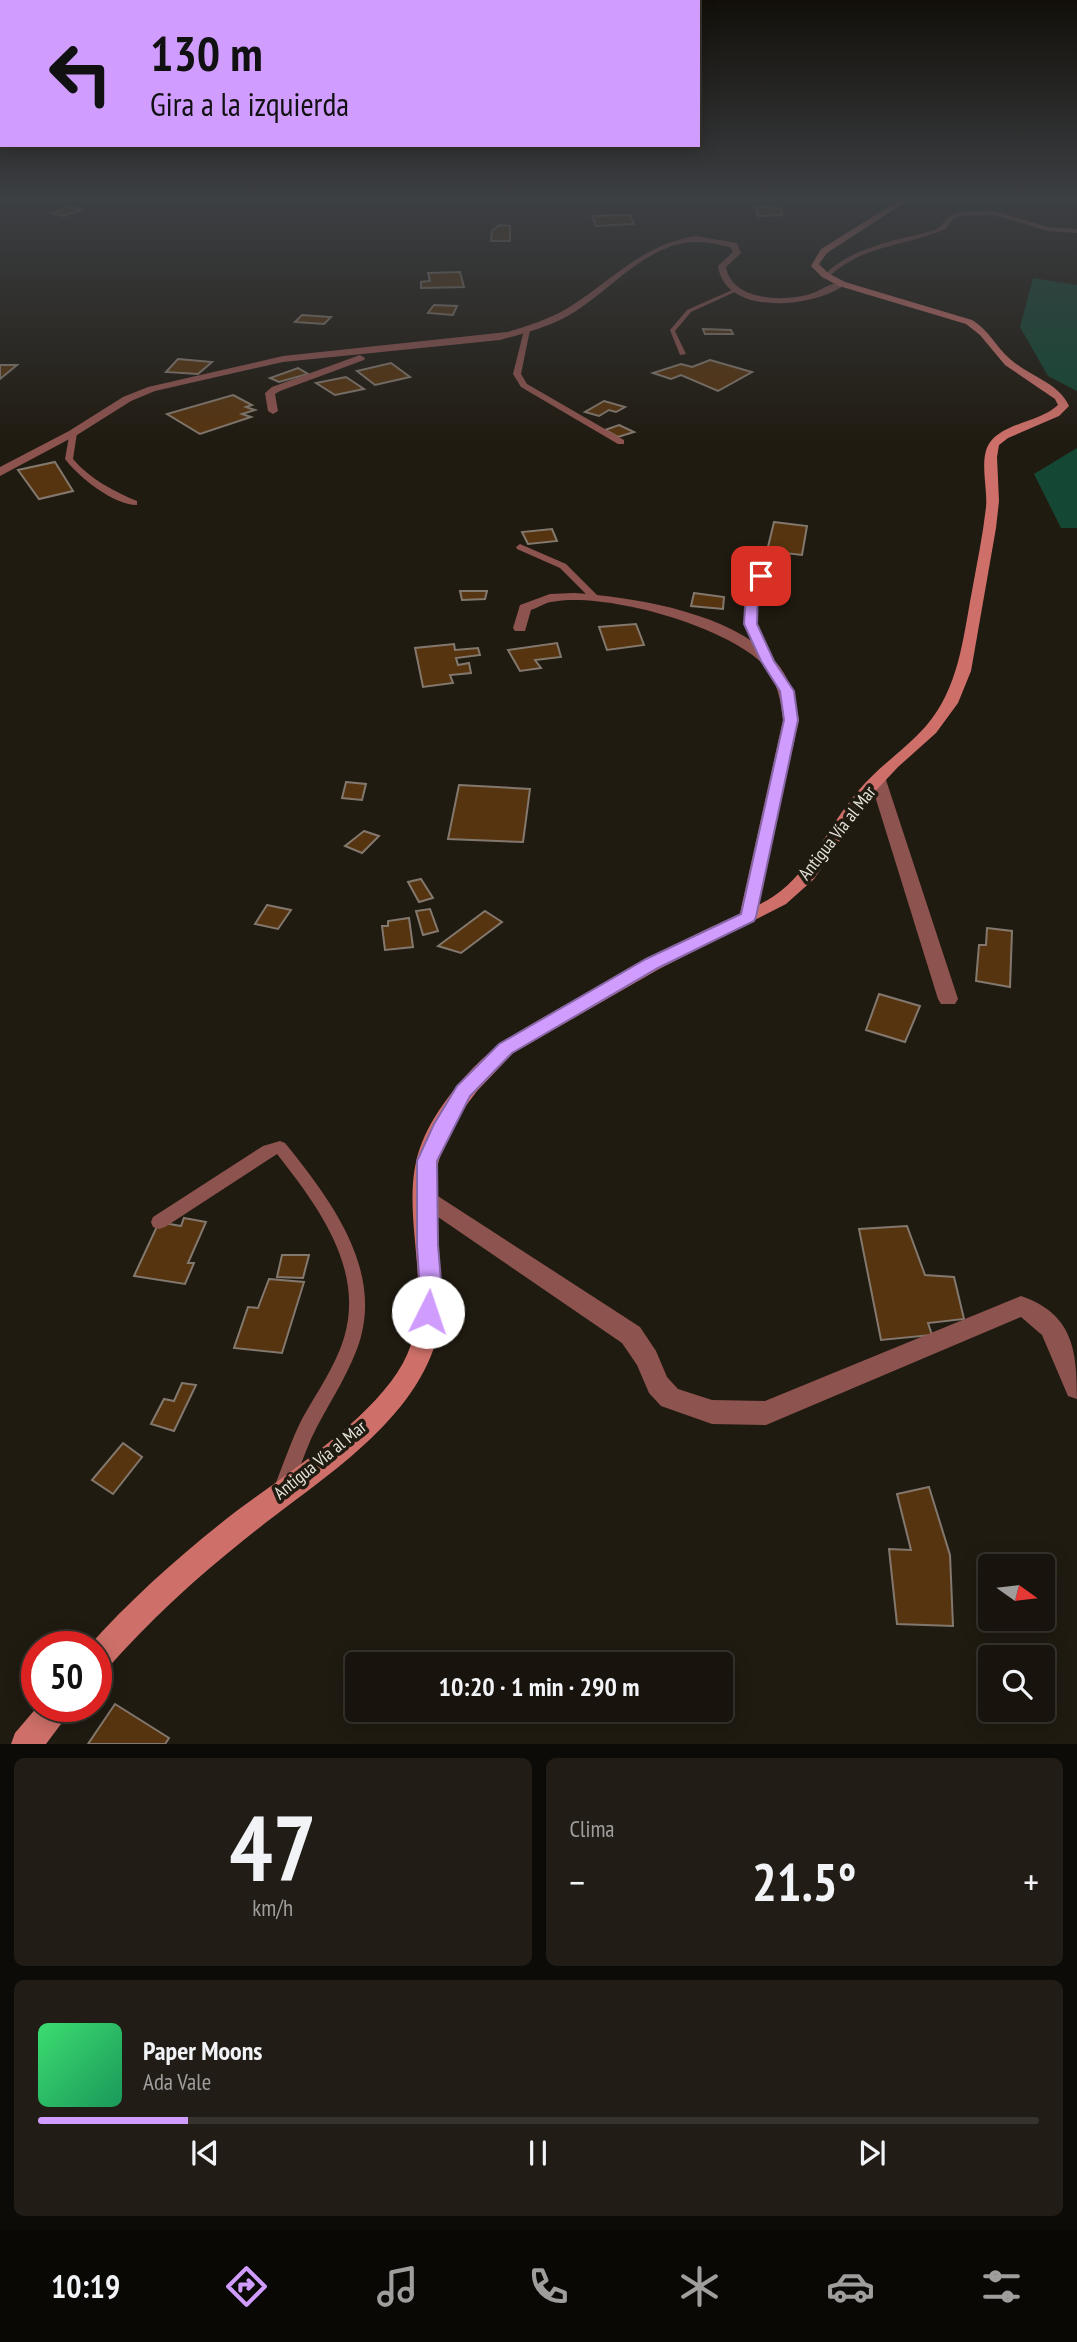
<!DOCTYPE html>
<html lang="es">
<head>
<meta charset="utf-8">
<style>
	body { margin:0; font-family:"PT Sans Narrow",sans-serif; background:#211d16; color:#f1f3f6; height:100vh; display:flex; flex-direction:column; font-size:26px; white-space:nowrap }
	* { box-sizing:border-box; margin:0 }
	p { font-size:23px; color:#9f9e9d }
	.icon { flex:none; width:38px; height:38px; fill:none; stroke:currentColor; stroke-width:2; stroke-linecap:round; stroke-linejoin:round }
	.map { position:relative; height:1744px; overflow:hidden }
	.drawer { display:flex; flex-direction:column; gap:14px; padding:14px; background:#0d0b07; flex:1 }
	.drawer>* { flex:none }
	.banner { position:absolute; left:0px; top:0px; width:700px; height:147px; box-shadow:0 4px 18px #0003,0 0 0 2px #36332e; background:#d09dfe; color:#111; overflow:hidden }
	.needle { width:46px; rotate:104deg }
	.buttons { position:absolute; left:978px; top:1554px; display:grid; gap:14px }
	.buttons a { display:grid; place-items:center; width:77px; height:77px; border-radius:7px; background:#18140d; box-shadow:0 4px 18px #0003,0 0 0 2px #36332e; font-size:35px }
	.speed { position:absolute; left:21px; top:1631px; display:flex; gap:14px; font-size:35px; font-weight:700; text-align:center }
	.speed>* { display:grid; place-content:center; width:91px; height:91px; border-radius:50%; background:#18140d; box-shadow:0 4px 18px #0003,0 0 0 2px #36332e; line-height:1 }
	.speed .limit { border:10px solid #d22; background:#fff; color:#111 }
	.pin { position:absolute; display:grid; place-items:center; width:60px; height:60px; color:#fff; margin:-30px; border-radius:14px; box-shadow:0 4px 10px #0006 }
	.me { position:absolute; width:77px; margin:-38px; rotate:4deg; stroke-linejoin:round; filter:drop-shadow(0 0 5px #0008) }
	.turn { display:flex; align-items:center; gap:24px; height:147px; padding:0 35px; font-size:32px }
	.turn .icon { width:91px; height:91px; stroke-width:2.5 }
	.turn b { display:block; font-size:49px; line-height:60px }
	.big { font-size:52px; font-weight:700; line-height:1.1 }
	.drawer .widget { flex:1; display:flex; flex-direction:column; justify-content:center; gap:10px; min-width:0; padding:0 24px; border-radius:10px; background:#211d16 }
	.drawer .dial { align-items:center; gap:0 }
	.dial b { font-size:91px; line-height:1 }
	.song { display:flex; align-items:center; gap:21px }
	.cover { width:84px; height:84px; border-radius:10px; background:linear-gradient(135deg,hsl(140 70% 55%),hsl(150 70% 35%)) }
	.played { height:7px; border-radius:4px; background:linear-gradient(90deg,#d09dfe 15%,#36332e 15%) }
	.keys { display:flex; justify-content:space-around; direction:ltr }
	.heat { display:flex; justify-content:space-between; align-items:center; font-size:38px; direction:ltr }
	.drawer .tiles { flex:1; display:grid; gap:14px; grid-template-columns:1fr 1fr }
	.widget:last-child { grid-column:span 2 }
	.trip { position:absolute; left:345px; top:1652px; width:388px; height:70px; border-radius:7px; background:#18140d; box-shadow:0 4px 18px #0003,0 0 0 2px #36332e; font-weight:700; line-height:70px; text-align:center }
	.tab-bar { display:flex; height:112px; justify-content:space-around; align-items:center; background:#0a0805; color:#9f9e9d }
	.tab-bar .icon { width:49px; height:49px }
	.tab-bar .active { color:#d09dfe }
	.tab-bar b { font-size:32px; color:#f1f3f6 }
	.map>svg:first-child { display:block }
	.green { fill:#144834 }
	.building { fill:#56340f; stroke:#83786e; stroke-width:2 }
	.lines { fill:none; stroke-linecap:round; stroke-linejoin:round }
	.service { fill:#8d534e; fill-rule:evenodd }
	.minor { fill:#8d534e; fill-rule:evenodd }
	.secondary { fill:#ce7069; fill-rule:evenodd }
	.route { fill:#d09dfe; stroke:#8766a5; stroke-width:2 }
	.labels { text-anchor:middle; stroke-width:7; stroke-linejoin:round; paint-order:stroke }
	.street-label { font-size:18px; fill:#e5e2db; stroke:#201b11 }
</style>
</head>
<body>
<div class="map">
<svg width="1077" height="1744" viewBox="0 0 1077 1744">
	<rect width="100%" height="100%" fill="#201b11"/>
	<g class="green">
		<polygon points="1033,278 1077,285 1077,391 1048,376 1020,327"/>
		<polygon points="1077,448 1077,528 1061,528 1034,474"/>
	</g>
	<g class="building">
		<polygon points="69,207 84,209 63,216 51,213"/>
		<polygon points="755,207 781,208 782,215 758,216"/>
		<polygon points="630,215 634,224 596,226 592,216"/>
		<polygon points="499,225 510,226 510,241 491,241 492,231"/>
		<polygon points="460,272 464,287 421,288 421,282 430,281 428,273"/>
		<polygon points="434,305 457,306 453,315 428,313"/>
		<polygon points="302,315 331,317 324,324 295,322"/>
		<polygon points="703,329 731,330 733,334 705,334"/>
		<polygon points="178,359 212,362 198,374 166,372"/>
		<polygon points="710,360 752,372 718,391 681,375 671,379 653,373 681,364 692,367"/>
		<polygon points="391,363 410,377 375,385 357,371"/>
		<polygon points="0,365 17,365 0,379"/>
		<polygon points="298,368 308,374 279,382 270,378"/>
		<polygon points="346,377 364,389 335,395 316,383"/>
		<polygon points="233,395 252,405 246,407 255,410 242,414 251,417 200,434 167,414"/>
		<polygon points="604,401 625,407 616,412 609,410 599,416 585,412"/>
		<polygon points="619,425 634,432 618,437 605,430"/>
		<polygon points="55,462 73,491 39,499 18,470"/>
		<polygon points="774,522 807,526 802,555 767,551"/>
		<polygon points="552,529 557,541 528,544 522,532"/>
		<polygon points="460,591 487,591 485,599 462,600"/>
		<polygon points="694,593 724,597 723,609 691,606"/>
		<polygon points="636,624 644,645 607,650 599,627"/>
		<polygon points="557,643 561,657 535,660 541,668 520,671 508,650"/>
		<polygon points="454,644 455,650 478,648 480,655 456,658 458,665 469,663 471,673 450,675 453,683 423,687 415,648"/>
		<polygon points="346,782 366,784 362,800 342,798"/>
		<polygon points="459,785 530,789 523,842 448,839"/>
		<polygon points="364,831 379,836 362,853 345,846"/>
		<polygon points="421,879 433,898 419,902 408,882"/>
		<polygon points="267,905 291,910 278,929 255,924"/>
		<polygon points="430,909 438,931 423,935 416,911"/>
		<polygon points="485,911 502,922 461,953 438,946"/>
		<polygon points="409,918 413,947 385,950 382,926 388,926 388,921"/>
		<polygon points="987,928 1012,931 1010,987 976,981 979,945 986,945"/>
		<polygon points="879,994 920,1006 905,1042 866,1030"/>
		<polygon points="184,1218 206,1222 188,1263 194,1263 185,1284 134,1276 159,1222 181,1226"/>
		<polygon points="907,1226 925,1275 954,1277 964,1319 928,1323 932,1335 881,1340 859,1229"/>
		<polygon points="282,1255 309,1255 303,1278 277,1277"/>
		<polygon points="269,1279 304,1282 282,1353 234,1348 248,1307 258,1308"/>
		<polygon points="182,1383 196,1385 174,1431 151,1424 164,1399 174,1401"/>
		<polygon points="123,1443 142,1457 113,1494 92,1480"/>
		<polygon points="929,1487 950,1555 953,1626 897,1624 889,1549 911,1550 897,1494"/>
		<polygon points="115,1704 169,1738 165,1744 88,1744"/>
	</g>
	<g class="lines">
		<g class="service">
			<path d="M994,211L1048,227L1077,229V233L1048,231L994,215L960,216L952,220L946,229C903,247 864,244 827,278L822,277C851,247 893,241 932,231C943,227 941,223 949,217C960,208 981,212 994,211Z"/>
			<polygon points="732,290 737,291 691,312 675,331 686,354 680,355 670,330 687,310"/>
			<polygon points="527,328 530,330 521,374 527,384 624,440 624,444 618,444 521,387 513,374 524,330"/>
			<path d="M70,431L77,433L73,459C90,479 113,491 137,501V505C113,505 79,477 65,459Z"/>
			<polygon points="520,544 566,564 599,597 599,601 593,601 560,568 517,549 516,547"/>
			<polygon points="770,559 775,562 757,590 756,624 773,661 768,664 763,661 746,624 747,590 767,560"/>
			<path d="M280,1141L285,1143C331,1200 386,1272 357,1349C345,1381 325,1409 311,1439C303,1457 297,1476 290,1494L283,1497L276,1494L274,1488C283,1465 291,1441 302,1419C317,1392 335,1367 344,1338C365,1268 317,1205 277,1154L165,1227L159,1229L153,1227L151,1222L153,1217L263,1146Z"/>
		</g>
		<g class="minor">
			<path d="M696,236L737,243L741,253L726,267C732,301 783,302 810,294C821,291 836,278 846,284C815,308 725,317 718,266L733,252L730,247C720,245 709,242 698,242C651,241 613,287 576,311C553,326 526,333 500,340L283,362L155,391L131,401L77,435L0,476V467L69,431L123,397L148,387L283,356L507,332C528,326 549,319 568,308C610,282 644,243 696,236Z"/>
			<polygon points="360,355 365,358 364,360 280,391 275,394 278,411 273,414 268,411 265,393 272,387"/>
			<path d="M574,593C634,597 733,613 775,661C790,677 795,698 799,720L754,921L748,923L739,917L783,720C781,701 777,680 764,665C727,626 604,591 551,602C544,603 538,608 531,610L525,631H515L513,628L520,605L550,594Z"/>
			<polygon points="878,775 886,780 958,999 955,1004 941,1004 938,999 870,780"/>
			<path d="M427,1189L640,1327L656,1351L667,1377L678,1389L712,1400L765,1401L1021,1296C1073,1314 1077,1350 1077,1399L1068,1396L1042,1335L1021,1317L766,1425L712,1424L661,1406L649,1393L637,1365L622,1343L419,1204L416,1198L419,1192Z"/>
		</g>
		<g class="secondary">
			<path d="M901,199H910L827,253L819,264L828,273L845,282L972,320C989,330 996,347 1010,359C1029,376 1059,383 1069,406L1059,416L1008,438L999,445L997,457L999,501L996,528L971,671L958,703L936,733L898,767L868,799L814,879L786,904L659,969L513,1053L477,1091L456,1119L443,1144L437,1168L440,1324C424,1420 315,1482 245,1539C195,1579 148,1622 106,1670L96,1674V1647H88C130,1600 177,1558 225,1520C280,1477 370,1423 403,1363C437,1301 402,1226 416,1162C424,1126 449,1094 473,1068C501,1039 536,1022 571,1002C615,977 660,952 705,930C728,919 754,909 774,896C812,870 829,824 859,790C879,766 906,749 926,726C959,688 963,638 972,591C977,563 983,535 986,507C988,488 978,456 991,441C1007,422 1040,422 1058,405L1055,399L1005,365L980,335L966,324L839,286L822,277L811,266L821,249Z"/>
			<polygon points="38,1706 72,1706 67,1716 46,1744 11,1744 15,1733"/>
		</g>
	</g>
	<linearGradient id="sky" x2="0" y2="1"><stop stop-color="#120f09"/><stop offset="0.45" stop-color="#3c3f43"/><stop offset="1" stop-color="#3c3f43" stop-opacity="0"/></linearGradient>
	<rect width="1077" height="443" fill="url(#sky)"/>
	<polygon class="route" points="761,572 767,576 758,590 757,624 774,661 794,691 798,720 756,917 754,921 658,968 512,1053 470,1096 437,1161 438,1245 442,1293 436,1319 428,1322 420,1319 417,1312 420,1293 417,1245 417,1161 434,1124 457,1086 499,1044 646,959 741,914 784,720 780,691 761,661 744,624 746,590 756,574"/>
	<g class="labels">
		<g class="street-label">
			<text transform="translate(837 833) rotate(-52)" y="6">Antigua Vía al Mar</text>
			<text transform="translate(320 1460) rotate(-39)" y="6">Antigua Vía al Mar</text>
		</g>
	</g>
</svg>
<div class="buttons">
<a><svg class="needle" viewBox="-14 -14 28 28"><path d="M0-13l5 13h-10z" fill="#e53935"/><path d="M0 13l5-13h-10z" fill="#9f9e9d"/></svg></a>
<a><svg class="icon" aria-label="search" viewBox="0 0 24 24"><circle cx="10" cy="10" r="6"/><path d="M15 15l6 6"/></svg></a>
</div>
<div class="speed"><div class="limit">50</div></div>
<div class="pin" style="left:761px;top:576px;background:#d93025"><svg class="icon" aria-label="arrive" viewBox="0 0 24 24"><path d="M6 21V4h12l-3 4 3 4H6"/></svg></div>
<svg class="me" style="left:428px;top:1312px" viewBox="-20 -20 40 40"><circle r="19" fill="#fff"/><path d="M0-13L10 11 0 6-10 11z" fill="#d09dfe"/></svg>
<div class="trip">10:20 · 1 min · 290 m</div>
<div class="banner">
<div class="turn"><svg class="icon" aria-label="left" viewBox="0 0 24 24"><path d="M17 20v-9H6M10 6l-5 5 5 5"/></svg><div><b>130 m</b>Gira a la izquierda</div></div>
</div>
</div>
<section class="drawer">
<div class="tiles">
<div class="widget dial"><b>47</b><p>km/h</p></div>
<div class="widget"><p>Clima</p>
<div class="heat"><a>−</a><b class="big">21.5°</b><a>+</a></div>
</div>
<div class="widget">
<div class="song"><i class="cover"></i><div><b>Paper Moons</b><p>Ada Vale</p></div></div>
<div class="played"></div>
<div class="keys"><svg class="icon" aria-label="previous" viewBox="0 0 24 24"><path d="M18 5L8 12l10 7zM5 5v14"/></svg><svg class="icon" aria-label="pause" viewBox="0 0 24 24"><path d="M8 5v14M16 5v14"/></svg><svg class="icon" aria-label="next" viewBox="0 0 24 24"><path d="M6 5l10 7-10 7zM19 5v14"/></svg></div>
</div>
</div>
</section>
<nav class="tab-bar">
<b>10:19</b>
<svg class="icon active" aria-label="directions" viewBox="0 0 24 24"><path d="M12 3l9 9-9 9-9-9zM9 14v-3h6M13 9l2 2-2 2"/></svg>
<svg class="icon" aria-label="music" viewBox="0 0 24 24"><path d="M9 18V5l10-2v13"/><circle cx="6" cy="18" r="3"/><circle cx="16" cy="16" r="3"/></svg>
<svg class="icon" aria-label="phone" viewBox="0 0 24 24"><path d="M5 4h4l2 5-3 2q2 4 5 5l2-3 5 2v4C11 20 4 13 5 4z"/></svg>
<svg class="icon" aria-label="climate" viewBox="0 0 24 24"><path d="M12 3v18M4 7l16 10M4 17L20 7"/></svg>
<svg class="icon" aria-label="car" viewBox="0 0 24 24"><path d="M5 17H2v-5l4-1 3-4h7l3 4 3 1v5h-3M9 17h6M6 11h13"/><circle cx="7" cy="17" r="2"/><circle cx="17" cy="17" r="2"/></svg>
<svg class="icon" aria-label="filters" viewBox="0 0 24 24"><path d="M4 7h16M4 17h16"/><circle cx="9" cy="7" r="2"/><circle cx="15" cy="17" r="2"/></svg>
</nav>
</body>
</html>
